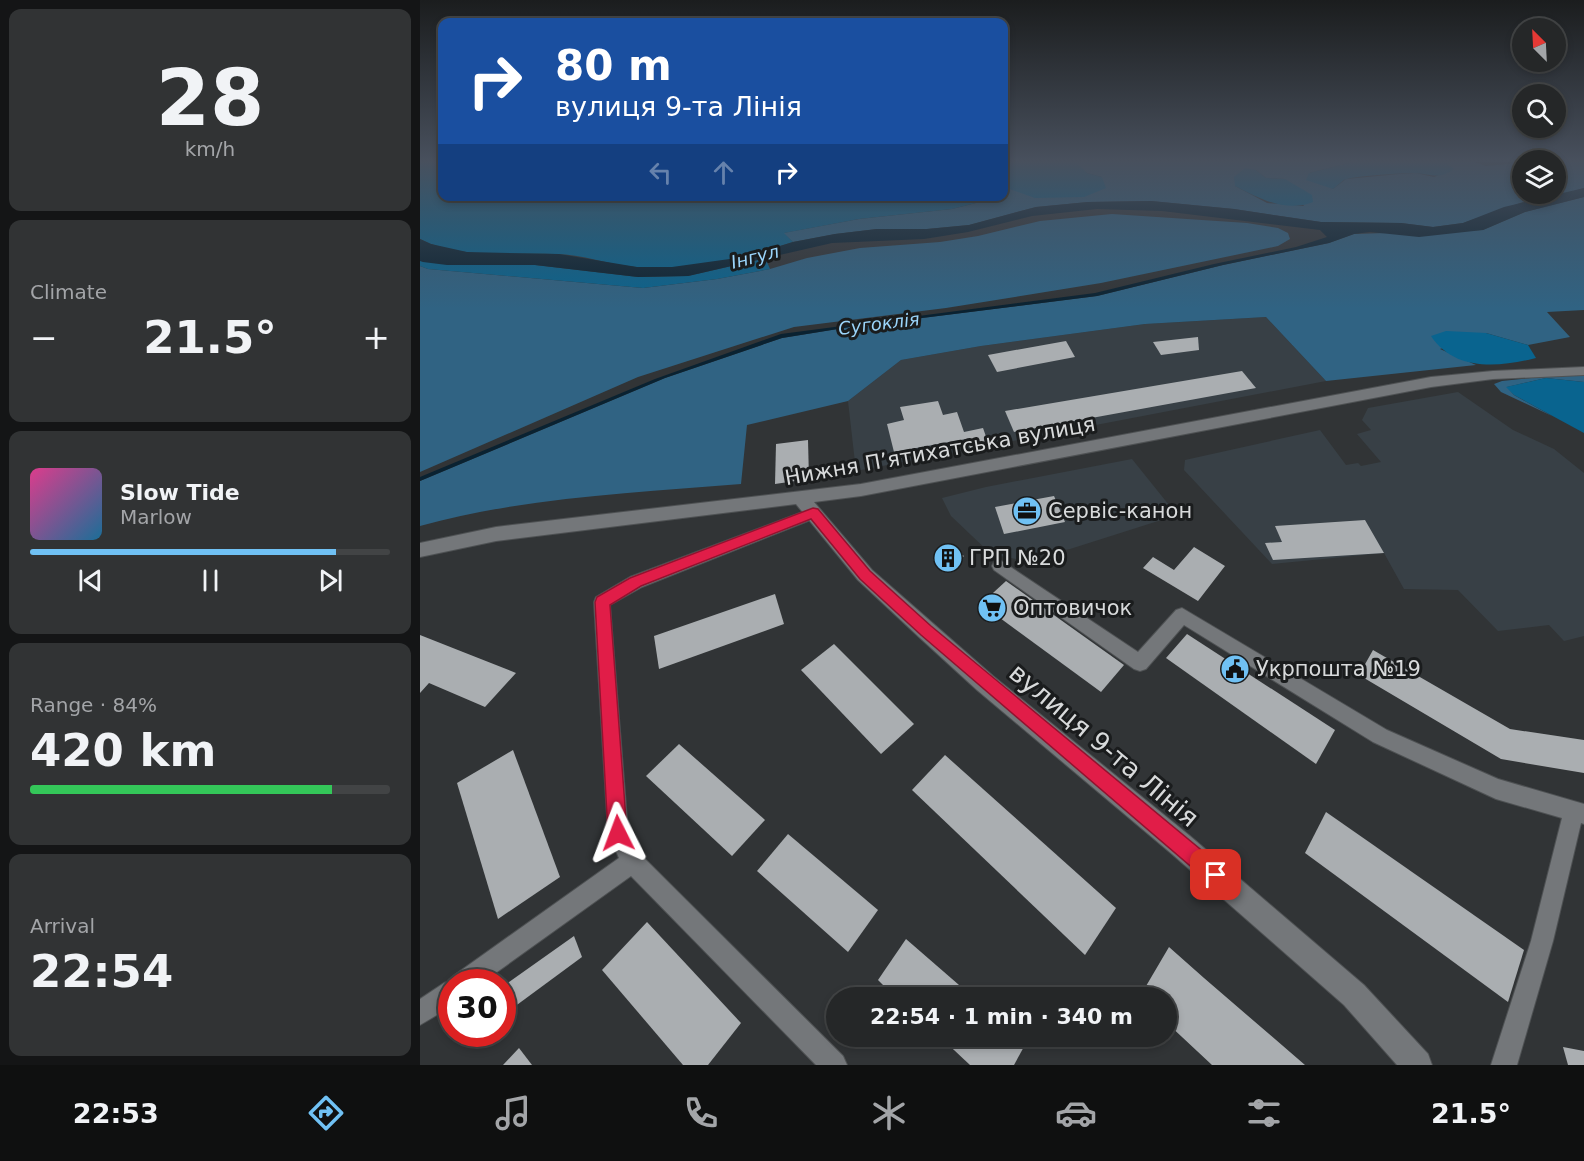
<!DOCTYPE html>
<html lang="en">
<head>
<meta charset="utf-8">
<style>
	body { margin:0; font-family:"DejaVu Sans",sans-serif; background:#313334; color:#f1f3f6; height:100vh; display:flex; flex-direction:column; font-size:22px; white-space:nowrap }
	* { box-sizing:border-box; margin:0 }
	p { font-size:20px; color:#a3a5a8 }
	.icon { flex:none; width:33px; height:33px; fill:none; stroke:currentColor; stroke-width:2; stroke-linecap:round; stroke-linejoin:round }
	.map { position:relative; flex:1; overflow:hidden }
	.details { display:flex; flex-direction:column; gap:9px; padding:9px; background:#141516; width:420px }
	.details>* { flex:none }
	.hud { position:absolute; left:18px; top:18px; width:570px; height:183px; border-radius:12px; box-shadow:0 3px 9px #0003,0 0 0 2px #424445; background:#1a4fa0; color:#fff; overflow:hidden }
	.needle { width:39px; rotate:336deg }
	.controls { position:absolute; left:1092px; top:18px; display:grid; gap:12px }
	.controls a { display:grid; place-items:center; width:54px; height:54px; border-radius:50%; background:#252728; box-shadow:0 3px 9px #0003,0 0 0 2px #424445; font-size:30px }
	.speed { position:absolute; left:18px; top:969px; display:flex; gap:12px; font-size:30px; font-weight:700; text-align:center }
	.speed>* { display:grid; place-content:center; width:78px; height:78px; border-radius:50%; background:#252728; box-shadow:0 3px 9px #0003,0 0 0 2px #424445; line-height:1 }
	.speed .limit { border:9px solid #d22; background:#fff; color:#111 }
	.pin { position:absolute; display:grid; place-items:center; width:51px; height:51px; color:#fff; margin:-26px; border-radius:12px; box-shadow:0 3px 9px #0006 }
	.me { position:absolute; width:66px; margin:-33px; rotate:357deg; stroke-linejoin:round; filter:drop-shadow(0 0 4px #0008) }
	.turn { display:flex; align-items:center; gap:21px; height:126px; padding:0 18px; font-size:27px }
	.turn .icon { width:78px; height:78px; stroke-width:2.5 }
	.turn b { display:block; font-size:42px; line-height:51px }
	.lanes { display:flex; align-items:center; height:57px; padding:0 18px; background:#0003; justify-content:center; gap:30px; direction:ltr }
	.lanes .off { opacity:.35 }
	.big { font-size:45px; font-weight:700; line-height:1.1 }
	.details .tile { flex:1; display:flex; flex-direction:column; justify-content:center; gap:9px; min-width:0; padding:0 21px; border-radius:12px; background:#313334 }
	.details .dial { align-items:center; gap:0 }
	.dial b { font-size:78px; line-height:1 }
	.song { display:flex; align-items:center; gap:18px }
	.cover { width:72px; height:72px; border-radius:9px; background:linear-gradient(135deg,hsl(330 70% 55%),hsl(200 70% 35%)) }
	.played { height:6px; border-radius:3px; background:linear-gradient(90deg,#70c1f4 85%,#424445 85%) }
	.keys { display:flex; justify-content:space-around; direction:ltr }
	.heat { display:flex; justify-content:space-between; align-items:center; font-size:33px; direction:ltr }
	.charge { height:9px; border-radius:4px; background:linear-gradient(90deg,#34c759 84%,#424445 0) }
	.trip { position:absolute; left:406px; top:987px; width:351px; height:60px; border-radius:30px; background:#252728; box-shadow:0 3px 9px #0003,0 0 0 2px #424445; font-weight:700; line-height:60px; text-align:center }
	.tab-bar { display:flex; height:96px; justify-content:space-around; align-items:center; background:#0f1010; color:#a3a5a8 }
	.tab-bar .icon { width:42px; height:42px }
	.tab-bar .on { color:#70c1f4 }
	.tab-bar b { font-size:27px; color:#f1f3f6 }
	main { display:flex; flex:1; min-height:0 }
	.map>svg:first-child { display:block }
	.built { fill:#384046 }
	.green { fill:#306383; fill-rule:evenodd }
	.forest { fill:#09648f }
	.water { fill:#0a2231 }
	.building { fill:#aaaeb1 }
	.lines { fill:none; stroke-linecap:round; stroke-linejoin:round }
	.minor-casing { stroke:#4e5153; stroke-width:2 }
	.tertiary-casing { stroke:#4e5153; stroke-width:2 }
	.minor { fill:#74777a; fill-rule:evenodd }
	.tertiary { fill:#74777a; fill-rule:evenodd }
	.route { fill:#e11d48; stroke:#92132f; stroke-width:1.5 }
	.labels { text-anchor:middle; stroke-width:6; stroke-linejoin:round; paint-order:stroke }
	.far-water-label { font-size:18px; font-style:italic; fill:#9bd5fb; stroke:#1a1c1d }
	.street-label { font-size:21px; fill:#d8dadb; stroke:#1a1c1d }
	.poi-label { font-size:21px; fill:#d8dadb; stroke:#1a1c1d; text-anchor:start }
	.near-street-label { font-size:26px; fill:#d8dadb; stroke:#1a1c1d }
</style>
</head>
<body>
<main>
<section class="details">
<div class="tile dial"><b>28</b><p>km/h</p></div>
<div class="tile"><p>Climate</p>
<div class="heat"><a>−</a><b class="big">21.5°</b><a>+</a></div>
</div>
<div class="tile">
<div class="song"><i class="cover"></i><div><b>Slow Tide</b><p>Marlow</p></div></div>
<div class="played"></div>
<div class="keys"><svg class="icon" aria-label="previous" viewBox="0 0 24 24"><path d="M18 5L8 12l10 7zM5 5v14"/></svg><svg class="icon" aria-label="pause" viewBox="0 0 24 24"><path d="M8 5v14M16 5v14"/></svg><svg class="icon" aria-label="next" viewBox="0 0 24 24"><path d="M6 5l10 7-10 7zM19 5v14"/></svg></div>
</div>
<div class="tile"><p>Range · 84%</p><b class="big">420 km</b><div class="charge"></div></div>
<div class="tile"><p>Arrival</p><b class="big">22:54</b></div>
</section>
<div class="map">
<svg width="1164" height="1065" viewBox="0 0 1164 1065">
	<rect width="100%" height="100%" fill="#313436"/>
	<g class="built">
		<polygon points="846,317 906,381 436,471 428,401 481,360 561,346 725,324"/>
		<polygon points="1038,392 1093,430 1134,449 1164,473 1164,636 1144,641 1129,625 1078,631 1038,590 984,589 964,553 852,564 764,470 765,460 900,430 926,465 938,463 941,466 961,462 937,434 951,430 942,420 948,408"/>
		<polygon points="712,459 757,515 650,549 596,559 571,554 531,516 522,498 566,487"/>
	</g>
	<g class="green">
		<path d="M652,160H941L889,173L913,189L926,179L979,174L996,173L1014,177L1033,169L1022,160H1049L1066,166L1099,163L1097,160H1120H1102V194H1136V160H1127H1164V188L1148,193L1112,199L1043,223L1013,227L981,223L901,222L814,209L731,201L668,202L616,207L549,225L507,229H457L415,234L373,242L363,233L439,219L532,209L584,196V181L588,188L682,177L667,173ZM836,170L846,178L865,179L884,206L847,203L815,186Z"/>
		<path d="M1164,197V310L1127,312L1150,337L1108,345L1066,333L1020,349L1056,365L906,381L846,317L725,324L561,346L481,360L428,401L327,425L321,484C214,493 104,497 0,526V481L245,378L362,338L430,327L677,296L803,265L909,243L934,234L1063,230L1105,212Z"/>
		<polygon points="692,214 827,223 858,228 868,233 870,239 858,246 681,283 526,308 374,327 218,377 0,472 0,266 8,269 223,288 297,279 350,269 387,258 440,248 520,242 558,236 620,221"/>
		<polygon points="1129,376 1164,376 1164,382 1126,378 1087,387 1094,395 1132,416 1081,392 1074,384 1082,381"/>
	</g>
	<g class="forest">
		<path d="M0,160H22V196L579,197L532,209L439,219L364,233L373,242C322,258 270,272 216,267C189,265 162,254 135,254C90,252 42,260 0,239Z"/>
		<polygon points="591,160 654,160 667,173 682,177 686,188 664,197 615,198 587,188 584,181 584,166"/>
		<path d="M941,160H1022L1034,169C1019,180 1011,174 994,173C983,173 932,176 924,180C920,183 917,186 913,189L886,180L889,173Z"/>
		<path d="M825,168L836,170L846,178L865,179L892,195L893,202C866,213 838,198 815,186L814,177Z"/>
		<polygon points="359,255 347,262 350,269 297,279 223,288 8,269 0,266 0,261 115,265 218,277 268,276"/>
		<path d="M1026,331L1066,333L1108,345L1116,358C1079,367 1035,372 1011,336Z"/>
		<polygon points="1126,378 1164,382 1164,433 1094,395 1086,387"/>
	</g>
	<polygon class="water" points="1164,188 1164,197 1105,212 1063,230 999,237 950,232 934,234 909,243 803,265 677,296 430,327 362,338 245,378 0,481 0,477 235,379 361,334 675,293 794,264 876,247 907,237 900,230 742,211 677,209 612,216 548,232 504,239 412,243 268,276 218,277 115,265 27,265 3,262 0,261 0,239 11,244 47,252 139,254 217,267 252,267 324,257 373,242 415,234 457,229 507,229 549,225 616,207 668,202 731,201 814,209 901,222 981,223 1013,227 1043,223 1084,207"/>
	<g class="building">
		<polygon points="778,337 779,350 741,355 733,342"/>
		<polygon points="646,341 655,357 577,372 568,355"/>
		<polygon points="822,371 836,388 594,432 585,411"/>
		<polygon points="518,401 523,415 537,412 544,432 563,428 569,445 550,448 546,439 474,452 467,424 484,420 480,407"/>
		<polygon points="388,440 389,479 355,484 356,444"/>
		<polygon points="634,496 645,522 584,534 575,507"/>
		<polygon points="945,520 964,553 853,560 845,543 862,542 855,526"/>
		<polygon points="529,546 544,556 528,570 513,560"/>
		<polygon points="774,547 805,566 778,601 723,568 733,557 754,570"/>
		<polygon points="586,581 704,665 681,692 561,604"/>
		<polygon points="355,594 364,624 239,669 234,636"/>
		<polygon points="767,634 915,730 896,764 746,658"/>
		<polygon points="0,635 43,652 96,673 65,707 9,683 0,693"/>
		<polygon points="414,644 494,724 461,754 381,670"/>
		<polygon points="953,650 1090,729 1164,740 1164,773 1081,759 939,675"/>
		<polygon points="259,744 345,820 312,856 226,776"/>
		<polygon points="93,750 140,877 78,919 37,783"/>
		<polygon points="525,755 696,908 665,955 492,790"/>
		<polygon points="906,812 1104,950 1088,1002 885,853"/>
		<polygon points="368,834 458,910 428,952 337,871"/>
		<polygon points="227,922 321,1023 288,1065 263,1065 182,970"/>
		<polygon points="154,936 162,957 82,1016 82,987"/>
		<polygon points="486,939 554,998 476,998 458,980"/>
		<polygon points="749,947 784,978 885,1065 792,1065 747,1023 747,998 719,998"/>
		<polygon points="519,1036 598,1036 606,1043 594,1065 550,1065"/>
		<polygon points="1143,1047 1164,1051 1164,1065 1148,1065"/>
		<polygon points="99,1048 112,1065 83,1065"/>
	</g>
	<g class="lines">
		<g class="minor-casing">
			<g id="minor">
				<polygon points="393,508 398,509 400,513 398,517 222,587 190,605 208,832 220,854 423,1056 427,1065 396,1065 211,876 63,982 32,982 32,1006 0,1025 0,999 24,983 33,980 36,974 199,858 188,833 174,602 176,597 210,577"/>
				<polygon points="580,560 718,652 756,610 762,608 967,730 1078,779 1164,804 1164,824 1161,823 1133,941 1097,1065 1071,1065 1111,941 1142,818 1076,799 953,742 764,625 726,669 720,671 714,669 574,570 572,566 574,562"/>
			</g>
		</g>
		<g class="tertiary-casing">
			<polygon id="tertiary" points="1164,367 1164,375 1073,379 1011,387 441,496 394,502 452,570 573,676 770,836 944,985 1008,1054 1012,1065 977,1065 924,1005 752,854 557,690 499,637 438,580 376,504 76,541 0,557 0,543 76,527 441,484 1011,377 1073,371"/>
		</g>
		<use href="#minor" class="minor"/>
		<use href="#tertiary" class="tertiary"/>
	</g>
	<linearGradient id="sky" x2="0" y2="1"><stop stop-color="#1b1d1e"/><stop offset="0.52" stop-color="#48505d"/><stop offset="1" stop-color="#48505d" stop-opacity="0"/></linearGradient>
	<rect width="1164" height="309" fill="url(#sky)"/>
	<polygon class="route" points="393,508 398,509 450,571 511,626 803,868 806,875 803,882 796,885 789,882 501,635 440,579 391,519 221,586 190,605 207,833 204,840 198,843 191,840 188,833 175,602 177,597 210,578"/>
	<defs>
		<g id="office-disc" transform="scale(1.5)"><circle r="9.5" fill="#70c1f4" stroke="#1a1c1d"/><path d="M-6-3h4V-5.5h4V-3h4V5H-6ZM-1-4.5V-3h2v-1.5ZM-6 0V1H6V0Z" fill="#111"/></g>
		<g id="building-disc" transform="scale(1.5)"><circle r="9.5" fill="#70c1f4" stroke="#1a1c1d"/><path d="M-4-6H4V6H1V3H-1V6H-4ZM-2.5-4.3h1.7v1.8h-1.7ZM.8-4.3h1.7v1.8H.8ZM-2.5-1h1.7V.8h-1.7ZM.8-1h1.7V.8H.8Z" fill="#111"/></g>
		<g id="supermarket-disc" transform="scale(1.5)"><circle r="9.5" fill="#70c1f4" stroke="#1a1c1d"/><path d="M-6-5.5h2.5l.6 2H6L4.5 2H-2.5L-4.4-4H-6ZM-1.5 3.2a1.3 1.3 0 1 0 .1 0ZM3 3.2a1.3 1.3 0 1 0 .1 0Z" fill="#111"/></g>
		<g id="civic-disc" transform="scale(1.5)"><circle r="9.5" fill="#70c1f4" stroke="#1a1c1d"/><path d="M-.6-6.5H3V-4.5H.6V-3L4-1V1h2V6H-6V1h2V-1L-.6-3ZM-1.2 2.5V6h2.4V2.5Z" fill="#111"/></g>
	</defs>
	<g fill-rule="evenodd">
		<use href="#office-disc" x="607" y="511"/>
		<use href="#building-disc" x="528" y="558"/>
		<use href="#supermarket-disc" x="572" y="608"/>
		<use href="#civic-disc" x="815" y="669"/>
	</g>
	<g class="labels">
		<g class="far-water-label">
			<text transform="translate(335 257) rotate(-14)" y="6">Інгул</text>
			<text transform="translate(459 324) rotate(-7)" y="6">Сугоклія</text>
		</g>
		<g class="street-label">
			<text transform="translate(520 451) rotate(-10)" y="7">Нижня Пʼятихатська вулиця</text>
		</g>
		<g class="poi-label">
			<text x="628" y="518">Сервіс-канон</text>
			<text x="549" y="565">ГРП №20</text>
			<text x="593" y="615">Оптовичок</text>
			<text x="836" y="676">Укрпошта №19</text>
		</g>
		<g class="near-street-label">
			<text transform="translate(684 745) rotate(40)" y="9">вулиця 9-та Лінія</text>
		</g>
	</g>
</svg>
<div class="controls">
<a><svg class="needle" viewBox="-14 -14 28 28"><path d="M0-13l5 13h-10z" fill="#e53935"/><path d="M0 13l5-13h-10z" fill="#a3a5a8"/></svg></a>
<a><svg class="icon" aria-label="search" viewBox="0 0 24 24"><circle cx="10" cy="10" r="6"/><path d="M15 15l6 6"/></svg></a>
<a><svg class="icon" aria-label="layers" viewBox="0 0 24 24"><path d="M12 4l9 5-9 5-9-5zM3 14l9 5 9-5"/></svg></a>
</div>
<div class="speed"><div class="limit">30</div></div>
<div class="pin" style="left:796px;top:875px;background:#d93025"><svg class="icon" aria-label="arrive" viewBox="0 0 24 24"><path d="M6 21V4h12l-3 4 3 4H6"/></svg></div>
<svg class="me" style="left:198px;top:833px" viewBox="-20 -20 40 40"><path d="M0-17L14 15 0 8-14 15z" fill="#e11d48" stroke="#fff" stroke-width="4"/></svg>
<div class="trip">22:54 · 1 min · 340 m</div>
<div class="hud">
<div class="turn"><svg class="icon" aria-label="right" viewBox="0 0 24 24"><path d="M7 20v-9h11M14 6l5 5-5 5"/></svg><div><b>80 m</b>вулиця 9-та Лінія</div></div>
<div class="lanes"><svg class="icon off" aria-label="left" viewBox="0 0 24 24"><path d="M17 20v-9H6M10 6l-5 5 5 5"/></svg><svg class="icon off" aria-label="ahead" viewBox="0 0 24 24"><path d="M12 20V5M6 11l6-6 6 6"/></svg><svg class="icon" aria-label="right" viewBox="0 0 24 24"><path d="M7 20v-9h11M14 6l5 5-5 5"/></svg></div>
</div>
</div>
</main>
<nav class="tab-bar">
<b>22:53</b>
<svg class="icon on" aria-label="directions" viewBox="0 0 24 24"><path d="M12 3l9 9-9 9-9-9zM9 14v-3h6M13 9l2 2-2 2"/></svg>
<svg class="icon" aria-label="music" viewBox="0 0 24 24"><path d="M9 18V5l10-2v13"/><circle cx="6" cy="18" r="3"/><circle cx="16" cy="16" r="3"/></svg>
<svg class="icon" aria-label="phone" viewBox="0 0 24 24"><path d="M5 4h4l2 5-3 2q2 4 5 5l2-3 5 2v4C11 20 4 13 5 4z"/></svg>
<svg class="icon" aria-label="climate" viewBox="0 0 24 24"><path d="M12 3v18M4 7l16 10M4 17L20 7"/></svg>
<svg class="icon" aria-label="car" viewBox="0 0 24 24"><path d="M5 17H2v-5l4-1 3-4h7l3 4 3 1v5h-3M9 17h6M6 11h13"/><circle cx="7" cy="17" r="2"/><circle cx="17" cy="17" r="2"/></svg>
<svg class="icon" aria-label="filters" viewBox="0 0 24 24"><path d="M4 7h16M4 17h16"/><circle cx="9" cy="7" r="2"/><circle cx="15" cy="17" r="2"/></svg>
<b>21.5°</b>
</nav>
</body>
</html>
